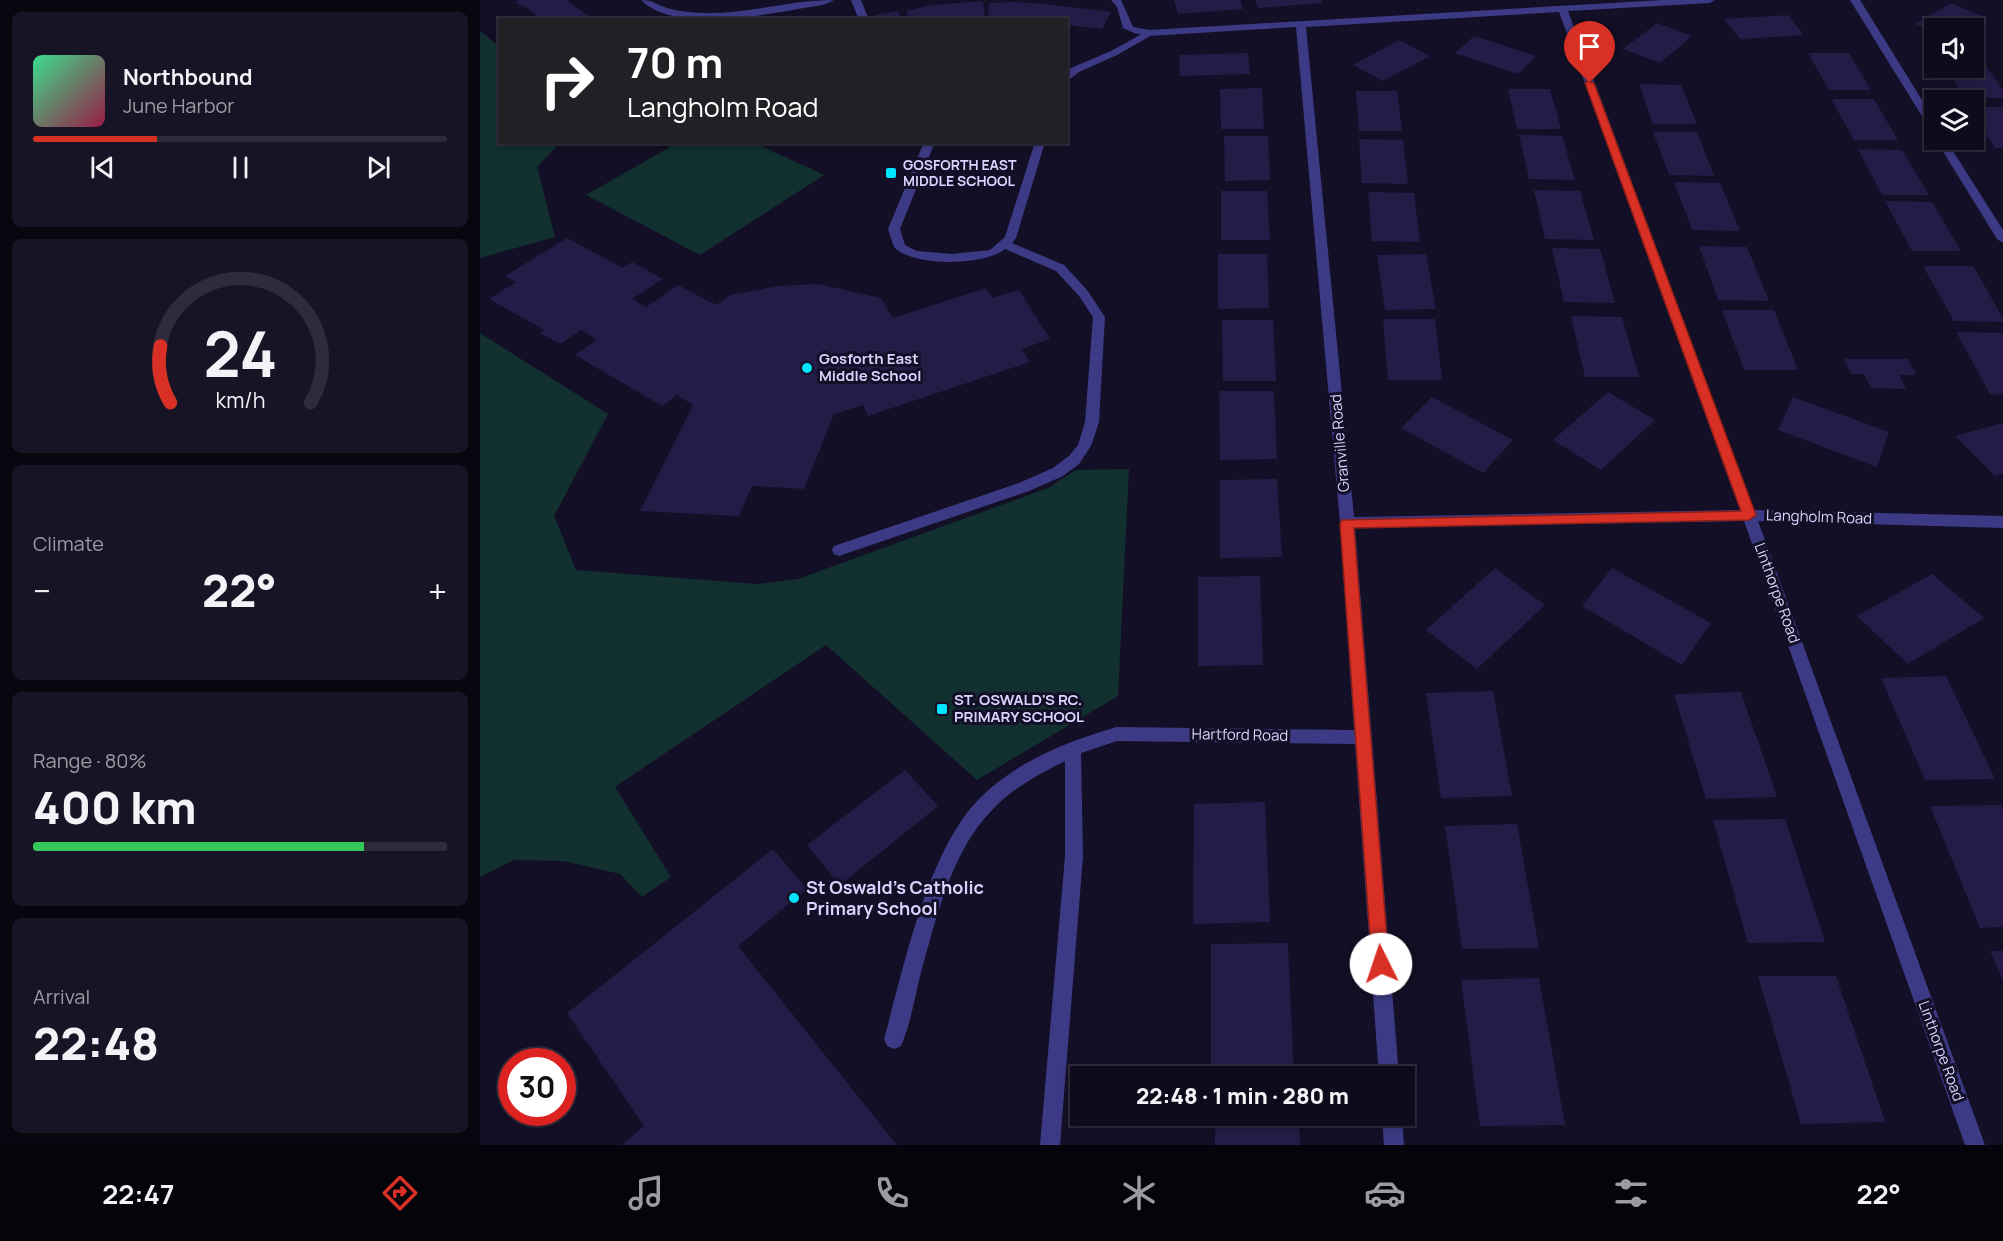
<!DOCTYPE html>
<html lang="en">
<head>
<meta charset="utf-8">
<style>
	body { margin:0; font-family:Manrope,sans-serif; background:#171425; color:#f1f3f6; height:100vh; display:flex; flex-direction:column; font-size:22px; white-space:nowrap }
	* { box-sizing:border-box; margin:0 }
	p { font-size:20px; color:#9b9ba3 }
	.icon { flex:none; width:33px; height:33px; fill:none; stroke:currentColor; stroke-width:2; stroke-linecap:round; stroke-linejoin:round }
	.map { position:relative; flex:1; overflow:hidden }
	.side { display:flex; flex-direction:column; gap:12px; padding:12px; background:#08060f; width:480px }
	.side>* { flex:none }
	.top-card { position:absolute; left:18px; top:18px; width:570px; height:126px; border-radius:0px; box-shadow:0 3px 9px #0003,0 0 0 2px #2e2b3b; background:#202124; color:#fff; overflow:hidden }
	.buttons { position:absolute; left:1444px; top:18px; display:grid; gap:12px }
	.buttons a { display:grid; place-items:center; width:60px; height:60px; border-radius:0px; background:#0e0b1c; box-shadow:0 3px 9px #0003,0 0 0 2px #2e2b3b; font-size:30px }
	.speed { position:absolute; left:18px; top:1048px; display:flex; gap:12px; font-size:30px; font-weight:700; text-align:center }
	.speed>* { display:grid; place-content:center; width:78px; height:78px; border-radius:50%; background:#0e0b1c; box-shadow:0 3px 9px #0003,0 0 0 2px #2e2b3b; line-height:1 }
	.speed .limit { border:9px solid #d22; background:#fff; color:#111 }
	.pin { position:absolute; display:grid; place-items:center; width:51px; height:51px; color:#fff; margin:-62px -26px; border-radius:50% 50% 50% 0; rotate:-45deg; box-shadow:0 0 6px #0007 }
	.pin .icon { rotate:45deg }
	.me { position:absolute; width:66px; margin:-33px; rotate:356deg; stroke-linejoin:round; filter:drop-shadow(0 0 4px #0008) }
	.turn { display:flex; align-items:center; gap:21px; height:126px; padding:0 30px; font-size:27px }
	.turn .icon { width:78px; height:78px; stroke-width:2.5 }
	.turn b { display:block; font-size:42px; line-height:51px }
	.big { font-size:45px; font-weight:800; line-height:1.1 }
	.side .card { flex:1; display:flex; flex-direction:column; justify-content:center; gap:9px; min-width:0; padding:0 21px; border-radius:9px; background:#171425 }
	.side .dial { align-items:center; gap:0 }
	.dial svg { height:156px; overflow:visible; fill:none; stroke:#2e2b3b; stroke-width:7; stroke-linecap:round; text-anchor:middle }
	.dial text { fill:#f1f3f6; stroke:none }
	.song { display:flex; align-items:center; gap:18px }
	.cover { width:72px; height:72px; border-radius:9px; background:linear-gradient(135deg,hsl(150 70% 55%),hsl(340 70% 35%)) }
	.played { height:6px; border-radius:3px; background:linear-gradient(90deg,#d93025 30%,#2e2b3b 30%) }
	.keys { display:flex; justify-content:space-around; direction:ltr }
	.heat { display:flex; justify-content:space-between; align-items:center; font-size:33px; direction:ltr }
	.charge { height:9px; border-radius:4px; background:linear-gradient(90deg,#34c759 80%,#2e2b3b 0) }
	.trip { position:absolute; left:590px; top:1066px; width:345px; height:60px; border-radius:0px; background:#0e0b1c; box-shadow:0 3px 9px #0003,0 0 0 2px #2e2b3b; font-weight:800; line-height:60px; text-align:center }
	.tabs { display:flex; height:96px; justify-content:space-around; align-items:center; background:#06040b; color:#9b9ba3 }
	.tabs .icon { width:42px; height:42px }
	.tabs .current { color:#d93025 }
	.tabs b { font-size:27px; color:#f1f3f6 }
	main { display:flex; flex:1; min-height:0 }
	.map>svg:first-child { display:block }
	.green { fill:#12302f }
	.building { fill:#241b47 }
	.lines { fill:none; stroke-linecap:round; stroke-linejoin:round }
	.service { fill:#3d3a85; fill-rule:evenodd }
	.minor { fill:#3d3a85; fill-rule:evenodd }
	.route { fill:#d93025; stroke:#8d1f18; stroke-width:1.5 }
	.poi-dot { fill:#00e5ff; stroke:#130f26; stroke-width:2 }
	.labels { text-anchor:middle; stroke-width:6; stroke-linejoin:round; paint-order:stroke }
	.far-poi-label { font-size:14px; font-weight:bold; fill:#d9d4ff; stroke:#130f26; text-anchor:start }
	.poi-label { font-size:15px; font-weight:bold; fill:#d9d4ff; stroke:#130f26; text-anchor:start }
	.street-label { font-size:15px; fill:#d9d4ff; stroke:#130f26 }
	.near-poi-label { font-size:18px; font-weight:bold; fill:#d9d4ff; stroke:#130f26; text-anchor:start }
</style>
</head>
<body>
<main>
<section class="side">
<div class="card">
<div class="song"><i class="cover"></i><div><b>Northbound</b><p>June Harbor</p></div></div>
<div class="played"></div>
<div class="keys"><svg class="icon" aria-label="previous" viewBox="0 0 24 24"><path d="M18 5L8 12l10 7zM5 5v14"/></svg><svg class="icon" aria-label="pause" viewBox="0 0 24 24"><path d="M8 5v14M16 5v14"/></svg><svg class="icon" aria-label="next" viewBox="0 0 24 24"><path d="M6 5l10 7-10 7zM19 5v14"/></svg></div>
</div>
<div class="card dial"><svg viewBox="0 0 100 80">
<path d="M14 69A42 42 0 1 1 86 69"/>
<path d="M14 69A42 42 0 0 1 9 40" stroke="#d93025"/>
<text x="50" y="56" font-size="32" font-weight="700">24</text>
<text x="50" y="72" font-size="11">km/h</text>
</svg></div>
<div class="card"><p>Climate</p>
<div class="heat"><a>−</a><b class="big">22°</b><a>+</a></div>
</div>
<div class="card"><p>Range · 80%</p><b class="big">400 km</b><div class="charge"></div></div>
<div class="card"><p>Arrival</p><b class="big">22:48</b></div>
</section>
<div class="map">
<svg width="1523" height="1145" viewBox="0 0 1523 1145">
	<rect width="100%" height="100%" fill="#130f26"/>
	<g class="green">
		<polygon points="0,31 19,46 20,142 80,143 57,167 75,237 0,258"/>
		<polygon points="197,143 275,143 344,175 220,255 106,195"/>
		<polygon points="0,333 128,414 74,516 96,570 277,584 318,579 568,488 596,470 649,469 638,696 497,780 346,645 135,787 191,877 162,897 140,874 84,861 34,860 0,877"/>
	</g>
	<g class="building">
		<polygon points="39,0 86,0 114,20 61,20 52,11 35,2"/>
		<polygon points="694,0 760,0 763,9 698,14"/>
		<polygon points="775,0 841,0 842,3 778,8"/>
		<polygon points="503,1 505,17 430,20 426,11 452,5"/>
		<polygon points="535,2 565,4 631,12 622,29 586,25 586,20 508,18 509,3"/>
		<polygon points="1471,3 1507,18 1489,28 1455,28 1455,32 1435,24"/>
		<polygon points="418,11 422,20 398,20 396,15"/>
		<polygon points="1308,15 1324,35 1260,39 1244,19"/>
		<polygon points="1177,23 1212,36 1180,63 1143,49"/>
		<polygon points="994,36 1056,56 1038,74 975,53"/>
		<polygon points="919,40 950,56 903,81 873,65"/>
		<polygon points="768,53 770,74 700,76 699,55"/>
		<polygon points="1328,53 1369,53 1391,90 1349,90"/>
		<polygon points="1494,60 1502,60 1523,90 1523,98 1486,98 1466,68 1494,68"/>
		<polygon points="1159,84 1201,85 1217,124 1173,124"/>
		<polygon points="782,88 784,129 741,129 740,89"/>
		<polygon points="1028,89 1070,89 1081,129 1037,129"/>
		<polygon points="876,91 917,91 922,131 879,131"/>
		<polygon points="1351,99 1394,99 1418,140 1374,140"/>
		<polygon points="1494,107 1523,107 1523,148 1515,148 1494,116"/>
		<polygon points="1173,132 1217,132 1234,176 1189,175"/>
		<polygon points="1039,135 1082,136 1095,180 1049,179"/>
		<polygon points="744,136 788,136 790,180 745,181"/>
		<polygon points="879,139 923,140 928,184 882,183"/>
		<polygon points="1378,149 1422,150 1449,195 1402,195"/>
		<polygon points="1194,182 1240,183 1260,231 1212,230"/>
		<polygon points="1054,190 1100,191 1114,240 1065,239"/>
		<polygon points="741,191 787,191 790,240 741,240"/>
		<polygon points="888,192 934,193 940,242 892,241"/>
		<polygon points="1405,201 1452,202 1481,251 1432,251"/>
		<polygon points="87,238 143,268 152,262 183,279 152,299 166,307 198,285 236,305 250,295 298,286 338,284 401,298 413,318 506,288 512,298 539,290 570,339 542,349 550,362 388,416 383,405 354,414 324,489 272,486 259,516 160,511 213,405 197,395 182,406 95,355 117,340 101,330 80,344 60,333 64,330 9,299 36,282 25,276"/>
		<polygon points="1219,246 1267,247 1289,301 1238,300"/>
		<polygon points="1072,248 1120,249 1135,303 1084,302"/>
		<polygon points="738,254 787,254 789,308 738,309"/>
		<polygon points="946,254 956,309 905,310 897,255"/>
		<polygon points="1443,266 1493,266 1523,318 1523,322 1474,321"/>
		<polygon points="1242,310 1294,310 1318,370 1264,370"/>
		<polygon points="1091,316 1142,317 1159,377 1105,377"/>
		<polygon points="903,319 955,319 962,380 908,380"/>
		<polygon points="742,320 793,320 796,381 743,381"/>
		<polygon points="1476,332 1523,333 1523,395 1510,394"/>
		<polygon points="1364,359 1428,359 1436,375 1419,375 1426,389 1391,388 1384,374 1371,374"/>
		<polygon points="739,391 794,391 797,459 740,460"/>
		<polygon points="1128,392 1175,420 1121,470 1073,440"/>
		<polygon points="952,397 1033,440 1003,473 921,428"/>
		<polygon points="1313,397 1409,432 1397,467 1298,430"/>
		<polygon points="1523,423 1523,474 1515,476 1475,436"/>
		<polygon points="797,479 802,557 740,558 740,480"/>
		<polygon points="1015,568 1065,605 997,669 946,630"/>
		<polygon points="1132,568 1231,623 1202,665 1102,606"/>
		<polygon points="1452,574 1504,618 1428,664 1377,616"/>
		<polygon points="780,576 783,665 718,666 718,577"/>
		<polygon points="1466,676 1515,779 1445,780 1401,678"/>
		<polygon points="1013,691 1032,796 961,798 946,693"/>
		<polygon points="1261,692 1297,797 1226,799 1194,694"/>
		<polygon points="425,770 458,806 360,885 327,845"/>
		<polygon points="785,802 790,922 713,924 714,804"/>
		<polygon points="1521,805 1523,810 1523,927 1500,928 1450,806"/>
		<polygon points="1305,819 1345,942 1268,943 1233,820"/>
		<polygon points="1037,824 1059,948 982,949 965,826"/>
		<polygon points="293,849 327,889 258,946 417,1145 142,1145 164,1126 87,1013"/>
		<polygon points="808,943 814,1077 731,1077 731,944"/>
		<polygon points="1510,951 1523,951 1523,981"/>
		<polygon points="1278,976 1356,976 1405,1122 1321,1124"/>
		<polygon points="1059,978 1085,1125 1000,1126 981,980"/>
		<polygon points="735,1120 819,1120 820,1145 735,1145"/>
	</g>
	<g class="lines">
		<g class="service">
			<polygon points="371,0 381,0 389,20 379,20"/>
			<polygon points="669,30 674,33 672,35 637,55 599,72 586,82 586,73 591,68 631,51"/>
			<path d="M444,142H455L420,229L425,245L437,251L471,254L510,250L525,237L555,142H565L536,238L532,243L584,265L607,290L625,317L619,422L611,446L599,464L583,476L549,491L359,556L354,554L352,550L354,546L539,483L573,468L589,456L598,445L605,422L613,317L599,296L576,271L525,249C505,266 432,267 414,247L408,229Z"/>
			<path d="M637,727L643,729L645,734L643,739L601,753L603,856L580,1145H560L585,856V761C559,774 533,788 513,809C470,852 455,923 439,980C434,1002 430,1025 421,1046L414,1049L407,1046L404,1039C424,968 447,851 500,798C537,761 588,741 637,727Z"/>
		</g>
		<g class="minor">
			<path d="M161,0C173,0 177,5 187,8C200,12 215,13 229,13C271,13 312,0 354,0C345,6 329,7 318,9C277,16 195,33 161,0Z"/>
			<path d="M631,0H641L653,27L669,30L1183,0H1235L1230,3L1088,11L1274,510L1523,516V528L1278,521L1505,1145H1485L1264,521L875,528L919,1077H899L875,744L637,741L631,739L629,734L631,729L637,727L874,730L860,523L816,27L669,36L654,33L643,28L637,7ZM1079,12L1260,510L874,517L826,27Z"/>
			<polygon points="1370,0 1380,0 1455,121 1455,132 1450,129"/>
			<polygon points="1456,140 1466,140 1523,230 1523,243 1517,239"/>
			<polygon points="902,1116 922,1116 924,1145 904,1145"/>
		</g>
	</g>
	<polygon class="route" points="1107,81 1114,83 1276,515 1269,520 874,528 909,964 907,970 901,972 895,970 892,964 860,524 862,520 1261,511 1105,83"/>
	<g class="poi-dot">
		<rect x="405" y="167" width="12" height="12" rx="3"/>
		<circle cx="327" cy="368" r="6"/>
		<rect x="456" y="703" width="12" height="12" rx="3"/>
		<circle cx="314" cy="898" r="6"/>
	</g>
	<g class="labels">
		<g class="far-poi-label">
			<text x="423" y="170">GOSFORTH EAST<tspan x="423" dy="16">MIDDLE SCHOOL</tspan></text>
		</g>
		<g class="poi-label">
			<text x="339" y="364">Gosforth East<tspan x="339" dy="17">Middle School</tspan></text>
			<text x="474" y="705">ST. OSWALD'S RC.<tspan x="474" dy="17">PRIMARY SCHOOL</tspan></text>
		</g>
		<g class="street-label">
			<text transform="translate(860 443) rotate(-95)" y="5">Granville Road</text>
			<text transform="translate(1339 517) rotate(2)" y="5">Langholm Road</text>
			<text transform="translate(1297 593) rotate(70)" y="5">Linthorpe Road</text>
			<text transform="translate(760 735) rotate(1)" y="5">Hartford Road</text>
			<text transform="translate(1461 1051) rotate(70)" y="5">Linthorpe Road</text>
		</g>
		<g class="near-poi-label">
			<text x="326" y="894">St Oswald's Catholic<tspan x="326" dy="21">Primary School</tspan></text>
		</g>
	</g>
</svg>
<div class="buttons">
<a><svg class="icon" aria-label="sound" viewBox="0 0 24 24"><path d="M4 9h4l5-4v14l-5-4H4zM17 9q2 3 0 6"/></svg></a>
<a><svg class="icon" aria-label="layers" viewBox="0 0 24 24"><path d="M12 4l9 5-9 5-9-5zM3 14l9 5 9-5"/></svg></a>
</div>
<div class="speed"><div class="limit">30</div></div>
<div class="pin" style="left:1110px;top:83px;background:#d93025"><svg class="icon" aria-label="arrive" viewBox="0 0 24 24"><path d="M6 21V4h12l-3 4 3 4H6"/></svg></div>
<svg class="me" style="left:901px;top:964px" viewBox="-20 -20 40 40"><circle r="19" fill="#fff"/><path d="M0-13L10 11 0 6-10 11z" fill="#d93025"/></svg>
<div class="trip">22:48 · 1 min · 280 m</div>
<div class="top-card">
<div class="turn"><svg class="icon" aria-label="right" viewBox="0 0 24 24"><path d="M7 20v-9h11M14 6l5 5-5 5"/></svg><div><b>70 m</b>Langholm Road</div></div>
</div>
</div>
</main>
<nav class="tabs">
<b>22:47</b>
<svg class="icon current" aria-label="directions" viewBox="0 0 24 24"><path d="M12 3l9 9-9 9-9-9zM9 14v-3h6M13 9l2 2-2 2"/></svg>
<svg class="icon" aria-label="music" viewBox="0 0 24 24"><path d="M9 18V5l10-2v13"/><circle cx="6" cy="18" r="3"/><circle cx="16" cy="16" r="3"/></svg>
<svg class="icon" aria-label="phone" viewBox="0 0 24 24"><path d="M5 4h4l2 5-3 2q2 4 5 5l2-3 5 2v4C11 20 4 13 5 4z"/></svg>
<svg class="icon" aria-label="climate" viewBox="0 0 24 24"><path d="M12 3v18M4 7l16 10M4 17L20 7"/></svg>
<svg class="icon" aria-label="car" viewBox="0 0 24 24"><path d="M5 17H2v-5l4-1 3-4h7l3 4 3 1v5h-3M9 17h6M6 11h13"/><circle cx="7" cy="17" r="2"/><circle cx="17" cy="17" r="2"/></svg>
<svg class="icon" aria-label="filters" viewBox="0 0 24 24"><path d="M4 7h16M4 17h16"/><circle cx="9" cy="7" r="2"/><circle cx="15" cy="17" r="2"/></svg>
<b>22°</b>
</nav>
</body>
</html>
